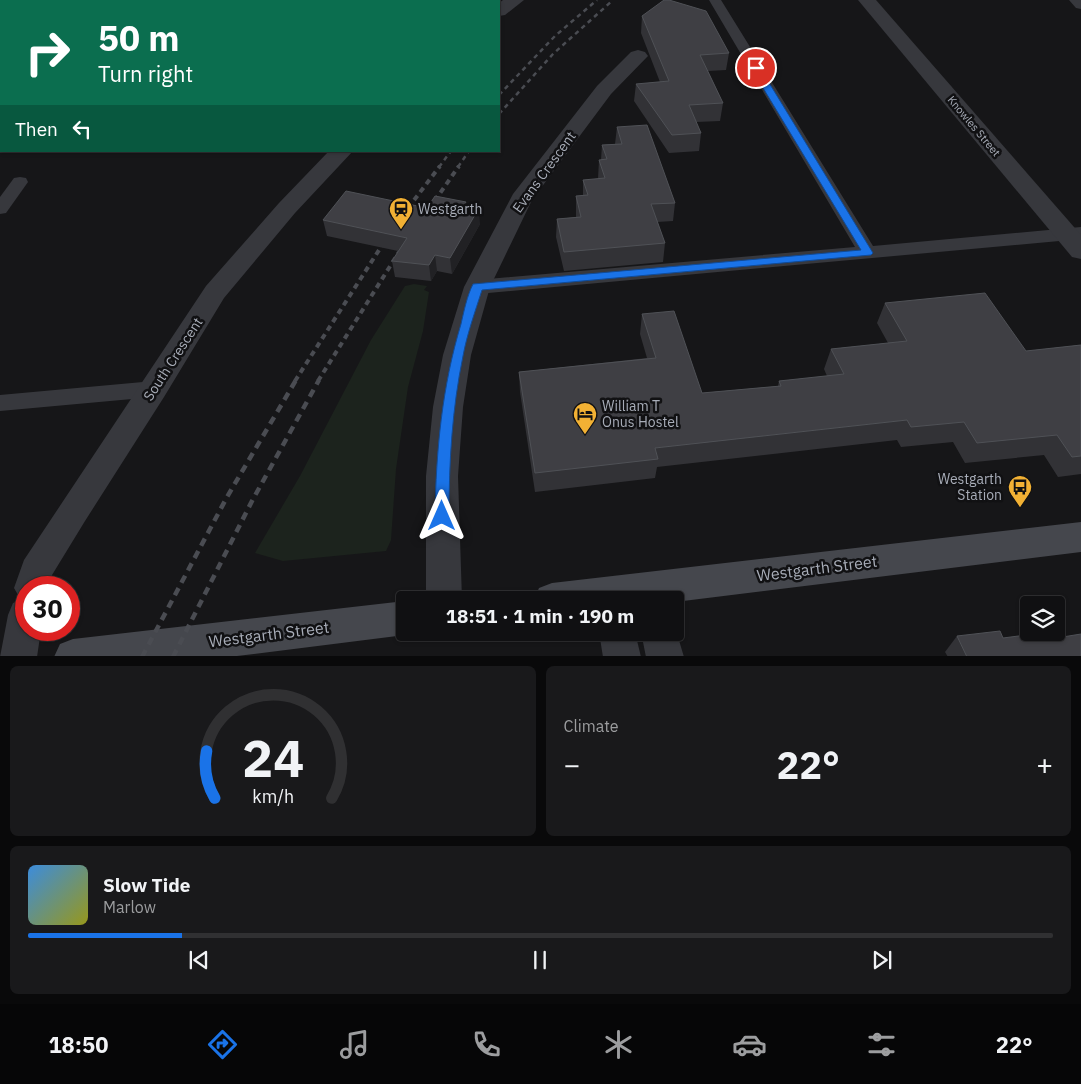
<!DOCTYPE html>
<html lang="en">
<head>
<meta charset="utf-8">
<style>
	body { margin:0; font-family:"IBM Plex Sans",sans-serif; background:#19191b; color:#f1f3f6; height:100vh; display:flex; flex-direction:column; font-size:19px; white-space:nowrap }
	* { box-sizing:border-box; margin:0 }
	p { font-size:16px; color:#9c9d9f }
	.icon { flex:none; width:28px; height:28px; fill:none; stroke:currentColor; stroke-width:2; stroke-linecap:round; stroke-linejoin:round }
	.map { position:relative; height:656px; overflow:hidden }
	.panel { display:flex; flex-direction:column; gap:10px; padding:10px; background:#09090a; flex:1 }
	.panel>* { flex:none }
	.top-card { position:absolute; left:0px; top:0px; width:500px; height:152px; box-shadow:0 1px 4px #0004,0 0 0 1px #303032; background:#0b6e4f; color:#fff; overflow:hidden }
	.tools { position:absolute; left:1020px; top:596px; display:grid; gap:10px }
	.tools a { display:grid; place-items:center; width:45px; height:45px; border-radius:5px; background:#101012; box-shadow:0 1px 4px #0004,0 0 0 1px #303032; font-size:25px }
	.speed { position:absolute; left:15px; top:576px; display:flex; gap:10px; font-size:25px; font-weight:700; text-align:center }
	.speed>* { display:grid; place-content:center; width:65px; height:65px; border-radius:50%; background:#101012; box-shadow:0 1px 4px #0004,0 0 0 1px #303032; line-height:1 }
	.speed .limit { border:8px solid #d22; background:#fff; color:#111 }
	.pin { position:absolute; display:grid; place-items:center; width:42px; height:42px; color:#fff; margin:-21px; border:2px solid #fff; border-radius:50%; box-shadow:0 1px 5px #0007 }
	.me { position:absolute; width:55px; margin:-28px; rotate:0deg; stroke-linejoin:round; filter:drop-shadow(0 0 4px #0008) }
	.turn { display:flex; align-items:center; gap:18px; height:105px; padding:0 15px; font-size:22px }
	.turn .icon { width:65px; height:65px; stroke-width:2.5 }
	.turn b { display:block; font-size:35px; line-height:42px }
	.then { display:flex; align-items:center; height:48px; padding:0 15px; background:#0003; gap:10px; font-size:19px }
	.big { font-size:38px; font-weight:700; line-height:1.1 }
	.panel .card { flex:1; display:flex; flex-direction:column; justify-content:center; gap:8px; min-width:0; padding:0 18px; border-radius:8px; background:#19191b }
	.panel .dial { align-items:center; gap:0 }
	.dial svg { height:130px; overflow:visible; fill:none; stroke:#303032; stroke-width:7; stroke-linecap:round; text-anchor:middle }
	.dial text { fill:#f1f3f6; stroke:none }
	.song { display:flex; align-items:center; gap:15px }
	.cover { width:60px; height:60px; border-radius:8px; background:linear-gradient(135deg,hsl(210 70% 55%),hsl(60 70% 35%)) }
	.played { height:5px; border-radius:2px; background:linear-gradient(90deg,#1a73e8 15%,#303032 15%) }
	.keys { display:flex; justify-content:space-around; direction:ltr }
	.heat { display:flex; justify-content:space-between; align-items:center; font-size:28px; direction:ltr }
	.panel .tiles { flex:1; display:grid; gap:10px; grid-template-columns:1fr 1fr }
	.card:last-child { grid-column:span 2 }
	.trip { position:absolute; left:396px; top:591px; width:288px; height:50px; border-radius:5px; background:#101012; box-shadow:0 1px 4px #0004,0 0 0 1px #303032; font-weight:700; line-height:50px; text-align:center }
	.dock { display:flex; height:80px; justify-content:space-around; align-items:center; background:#060607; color:#9c9d9f }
	.dock .icon { width:35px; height:35px }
	.dock .selected { color:#1a73e8 }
	.dock b { font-size:22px; color:#f1f3f6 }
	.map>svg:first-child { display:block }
	.green { fill:#1c231d }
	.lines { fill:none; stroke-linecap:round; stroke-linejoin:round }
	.lane { fill:#37383d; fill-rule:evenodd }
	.street { fill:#37383d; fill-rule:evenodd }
	.secondary { fill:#45474d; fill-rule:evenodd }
	.rail-far2 { stroke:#4a4c52; stroke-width:2.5; stroke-dasharray:4.5 4; stroke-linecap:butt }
	.rail-far1 { stroke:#4a4c52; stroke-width:4; stroke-dasharray:5.5 4.5; stroke-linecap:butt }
	.rail { stroke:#4a4c52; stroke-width:4.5; stroke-dasharray:8 6; stroke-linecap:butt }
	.wall { fill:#323236 }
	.shaded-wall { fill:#212124 }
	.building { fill:#3f3f44; stroke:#4f5156 }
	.route { fill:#1a73e8; stroke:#114b97 }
	.labels { text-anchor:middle; stroke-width:5; stroke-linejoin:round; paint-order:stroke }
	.far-street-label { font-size:11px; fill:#a8adb8; stroke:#111113 }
	.street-label { font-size:14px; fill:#a8adb8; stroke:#111113 }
	.poi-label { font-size:14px; fill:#a8adb8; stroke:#111113; text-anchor:start }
	.near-street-label { font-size:16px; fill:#a8adb8; stroke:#111113 }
</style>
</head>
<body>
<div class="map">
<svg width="1081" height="657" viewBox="0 0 1081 657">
	<rect width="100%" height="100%" fill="#161618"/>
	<polygon class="green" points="414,284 427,286 424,290 429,292 423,331 408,387 396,469 391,540 386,551 283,561 255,553 300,476 371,340 405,286"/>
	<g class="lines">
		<g class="lane">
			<polygon points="709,0 721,0 873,246 1081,227 1081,239 477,294 470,292 467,287 470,282 477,280 855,247"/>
			<polygon points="1069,0 1081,0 1081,9 1076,8"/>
			<polygon points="20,177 26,178 28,182 6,213 0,214 0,197 14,178"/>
			<polygon points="154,381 162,383 165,389 162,395 154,397 0,411 0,395"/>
		</g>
		<g class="street">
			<polygon points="416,0 434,0 435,1 417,1"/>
			<polygon points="503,0 524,0 505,15 499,16 499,3"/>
			<polygon points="858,0 876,0 1081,235 1081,259 1072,257"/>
			<polygon points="638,50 645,52 648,56 611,94 532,200 490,287 471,355 463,407 458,476 462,600 426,600 426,476 433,407 443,355 464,287 513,194 597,86 631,52"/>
			<rect x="0" y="53" width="1" height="12"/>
			<polygon points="329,151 353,151 295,213 224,298 164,397 85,521 52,575 50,588 26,588 26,630 41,630 37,657 0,657 8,615 13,603 21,600 14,588 24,560 206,286 279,203"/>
			<polygon points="675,627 684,657 646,657 641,632 675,632"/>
			<polygon points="599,632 635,632 641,657 603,657"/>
		</g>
		<g class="secondary">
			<polygon points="1081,522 1081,552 675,602 675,600 534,600 539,588 552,583"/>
			<polygon points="405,601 405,632 412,632 405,635 229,657 54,657 60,644 73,639"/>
		</g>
		<g class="rail-far2">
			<polyline points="499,95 555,36 597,0"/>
			<polyline points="499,114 553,54 613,0"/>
			<polyline points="439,167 451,151"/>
			<polyline points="458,167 469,151"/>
		</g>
		<g class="rail-far1">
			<polyline points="429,209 459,166"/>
			<polyline points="402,216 440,166"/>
			<polyline points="295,381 388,236"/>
			<polyline points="318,381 399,252"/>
		</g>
		<g class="rail">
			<polyline points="142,657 227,497 296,380"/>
			<polyline points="173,657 252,501 319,380"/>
		</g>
	</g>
	<g class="wall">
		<polygon points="642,16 729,53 726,70 708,71 723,103 720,121 696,122 701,133 699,151 669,153 634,101 636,84 660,82 641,33"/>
		<polygon points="617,127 675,203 673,221 657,222 665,243 663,262 564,271 556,237 557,219 576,217 576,196 583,196 583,180 598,179 599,160 601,160 602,145 615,144"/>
		<polygon points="466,205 480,224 452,274 437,271 431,281 395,277 392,261 398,251 327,236 323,220 427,208"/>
		<polygon points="885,303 1026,351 1081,345 1081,474 1058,477 1044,455 965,463 953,442 901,447 897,440 657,467 655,478 535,492 520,392 519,372 647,358 640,334 642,314 702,393 778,386 779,381 827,376 824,369 831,349 888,343 877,323"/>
		<polygon points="957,636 1003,638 1038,641 1081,657 948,657 945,652"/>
	</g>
	<g class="shaded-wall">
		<polygon points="479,208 480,224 452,274 450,258"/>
		<polygon points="435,255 437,271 431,281 429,265"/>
	</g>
	<g class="building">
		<polygon points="664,0 669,0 706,11 729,53 700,55 723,103 689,105 701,133 672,135 636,84 669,81 642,16"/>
		<polygon points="647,125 675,203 651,204 665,243 564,252 557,219 581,217 576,196 588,195 583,180 605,178 599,160 607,159 602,145 622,144 617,127"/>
		<polygon points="346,191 427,208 435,196 466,202 464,205 479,208 450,258 435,255 429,265 392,261 407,238 323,220"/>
		<polygon points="985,293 1026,351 1081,345 1081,456 1072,457 1057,435 977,443 964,422 911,427 907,420 655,448 658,459 535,473 519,372 656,358 642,314 674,311 702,393 781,386 779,381 844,374 831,349 907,341 885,303"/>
		<polygon points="1000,631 1003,638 1034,634 1038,641 1081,634 1081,657 967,657 957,636"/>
	</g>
	<path class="route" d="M756,65L760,68L873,253L871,255L482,290C475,312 467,334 463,356C452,409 449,462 449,516L447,520L442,522L437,520L435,516C436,451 442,387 461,324C464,311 467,296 473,284L861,250L751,68Z"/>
	<defs>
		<g id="station-pin" transform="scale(1.25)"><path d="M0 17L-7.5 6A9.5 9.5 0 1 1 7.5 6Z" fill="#f2b134" stroke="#111113"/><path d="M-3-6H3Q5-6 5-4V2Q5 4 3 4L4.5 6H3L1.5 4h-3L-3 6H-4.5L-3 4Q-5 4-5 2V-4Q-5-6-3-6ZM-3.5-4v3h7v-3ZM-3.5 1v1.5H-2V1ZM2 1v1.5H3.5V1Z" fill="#111"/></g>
		<g id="hotel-pin" transform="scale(1.25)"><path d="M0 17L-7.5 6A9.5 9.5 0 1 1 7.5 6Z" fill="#f2b134" stroke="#111113"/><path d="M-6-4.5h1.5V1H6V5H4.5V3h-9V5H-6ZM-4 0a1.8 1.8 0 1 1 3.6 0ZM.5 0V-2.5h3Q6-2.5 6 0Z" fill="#111"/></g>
		<g id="bus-pin" transform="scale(1.25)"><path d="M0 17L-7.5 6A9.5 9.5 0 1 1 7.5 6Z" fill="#f2b134" stroke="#111113"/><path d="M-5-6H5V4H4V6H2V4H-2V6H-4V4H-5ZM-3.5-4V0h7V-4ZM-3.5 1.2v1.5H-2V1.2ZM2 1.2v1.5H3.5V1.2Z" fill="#111"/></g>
	</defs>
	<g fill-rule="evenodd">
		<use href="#station-pin" x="401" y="209"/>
		<use href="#hotel-pin" x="585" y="414"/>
		<use href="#bus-pin" x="1020" y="487"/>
	</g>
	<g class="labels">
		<g class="far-street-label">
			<text transform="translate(974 126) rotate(50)" y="4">Knowles Street</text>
		</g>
		<g class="street-label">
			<text transform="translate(544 172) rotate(-54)" y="5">Evans Crescent</text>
			<text transform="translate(173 359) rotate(-57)" y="5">South Crescent</text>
		</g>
		<g class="poi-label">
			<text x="418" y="214">Westgarth</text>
			<text x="602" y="411">William T<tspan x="602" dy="16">Onus Hostel</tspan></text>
			<text x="1002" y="484" text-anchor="end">Westgarth<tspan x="1002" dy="16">Station</tspan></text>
		</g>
		<g class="near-street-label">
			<text transform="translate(817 568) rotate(-7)" y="6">Westgarth Street</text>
			<text transform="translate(269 634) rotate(-7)" y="6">Westgarth Street</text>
		</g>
	</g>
</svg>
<div class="tools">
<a><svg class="icon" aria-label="layers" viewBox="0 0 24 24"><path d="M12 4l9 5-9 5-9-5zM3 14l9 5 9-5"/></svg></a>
</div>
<div class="speed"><div class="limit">30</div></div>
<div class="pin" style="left:756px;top:68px;background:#d93025"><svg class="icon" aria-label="arrive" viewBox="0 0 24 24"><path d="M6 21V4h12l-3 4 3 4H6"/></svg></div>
<svg class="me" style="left:442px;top:516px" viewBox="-20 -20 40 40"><path d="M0-17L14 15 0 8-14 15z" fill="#1a73e8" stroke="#fff" stroke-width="4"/></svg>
<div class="trip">18:51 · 1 min · 190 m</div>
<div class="top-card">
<div class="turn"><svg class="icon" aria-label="right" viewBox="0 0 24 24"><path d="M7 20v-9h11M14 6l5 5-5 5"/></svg><div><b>50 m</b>Turn right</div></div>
<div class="then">Then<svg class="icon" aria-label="left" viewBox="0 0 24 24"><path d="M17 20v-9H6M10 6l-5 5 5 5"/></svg></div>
</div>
</div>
<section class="panel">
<div class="tiles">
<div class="card dial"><svg viewBox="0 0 100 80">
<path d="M14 69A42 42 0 1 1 86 69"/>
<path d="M14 69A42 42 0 0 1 9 40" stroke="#1a73e8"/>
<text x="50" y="56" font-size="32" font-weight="700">24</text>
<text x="50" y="72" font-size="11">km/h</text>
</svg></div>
<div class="card"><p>Climate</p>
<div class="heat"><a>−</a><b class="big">22°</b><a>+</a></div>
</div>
<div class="card">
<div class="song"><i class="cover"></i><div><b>Slow Tide</b><p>Marlow</p></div></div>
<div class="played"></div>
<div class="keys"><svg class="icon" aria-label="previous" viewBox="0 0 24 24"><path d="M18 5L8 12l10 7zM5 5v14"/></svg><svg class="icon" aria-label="pause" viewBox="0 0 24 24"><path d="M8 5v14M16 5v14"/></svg><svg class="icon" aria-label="next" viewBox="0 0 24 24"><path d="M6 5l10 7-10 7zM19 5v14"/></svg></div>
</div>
</div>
</section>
<nav class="dock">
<b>18:50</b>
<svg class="icon selected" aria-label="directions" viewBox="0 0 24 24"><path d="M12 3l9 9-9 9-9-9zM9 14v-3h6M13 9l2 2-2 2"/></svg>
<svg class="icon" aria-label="music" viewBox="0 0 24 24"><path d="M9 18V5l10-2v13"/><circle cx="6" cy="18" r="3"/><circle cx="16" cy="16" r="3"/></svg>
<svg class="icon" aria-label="phone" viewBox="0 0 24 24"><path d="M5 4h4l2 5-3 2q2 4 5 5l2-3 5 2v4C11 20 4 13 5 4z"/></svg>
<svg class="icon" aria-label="climate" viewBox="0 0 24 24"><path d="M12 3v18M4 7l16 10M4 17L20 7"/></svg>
<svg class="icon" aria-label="car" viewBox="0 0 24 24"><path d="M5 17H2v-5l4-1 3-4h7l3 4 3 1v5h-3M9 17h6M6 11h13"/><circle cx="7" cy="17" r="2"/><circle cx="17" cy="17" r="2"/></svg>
<svg class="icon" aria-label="filters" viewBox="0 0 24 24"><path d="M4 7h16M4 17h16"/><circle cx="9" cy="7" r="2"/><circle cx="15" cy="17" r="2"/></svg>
<b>22°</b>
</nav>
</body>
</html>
